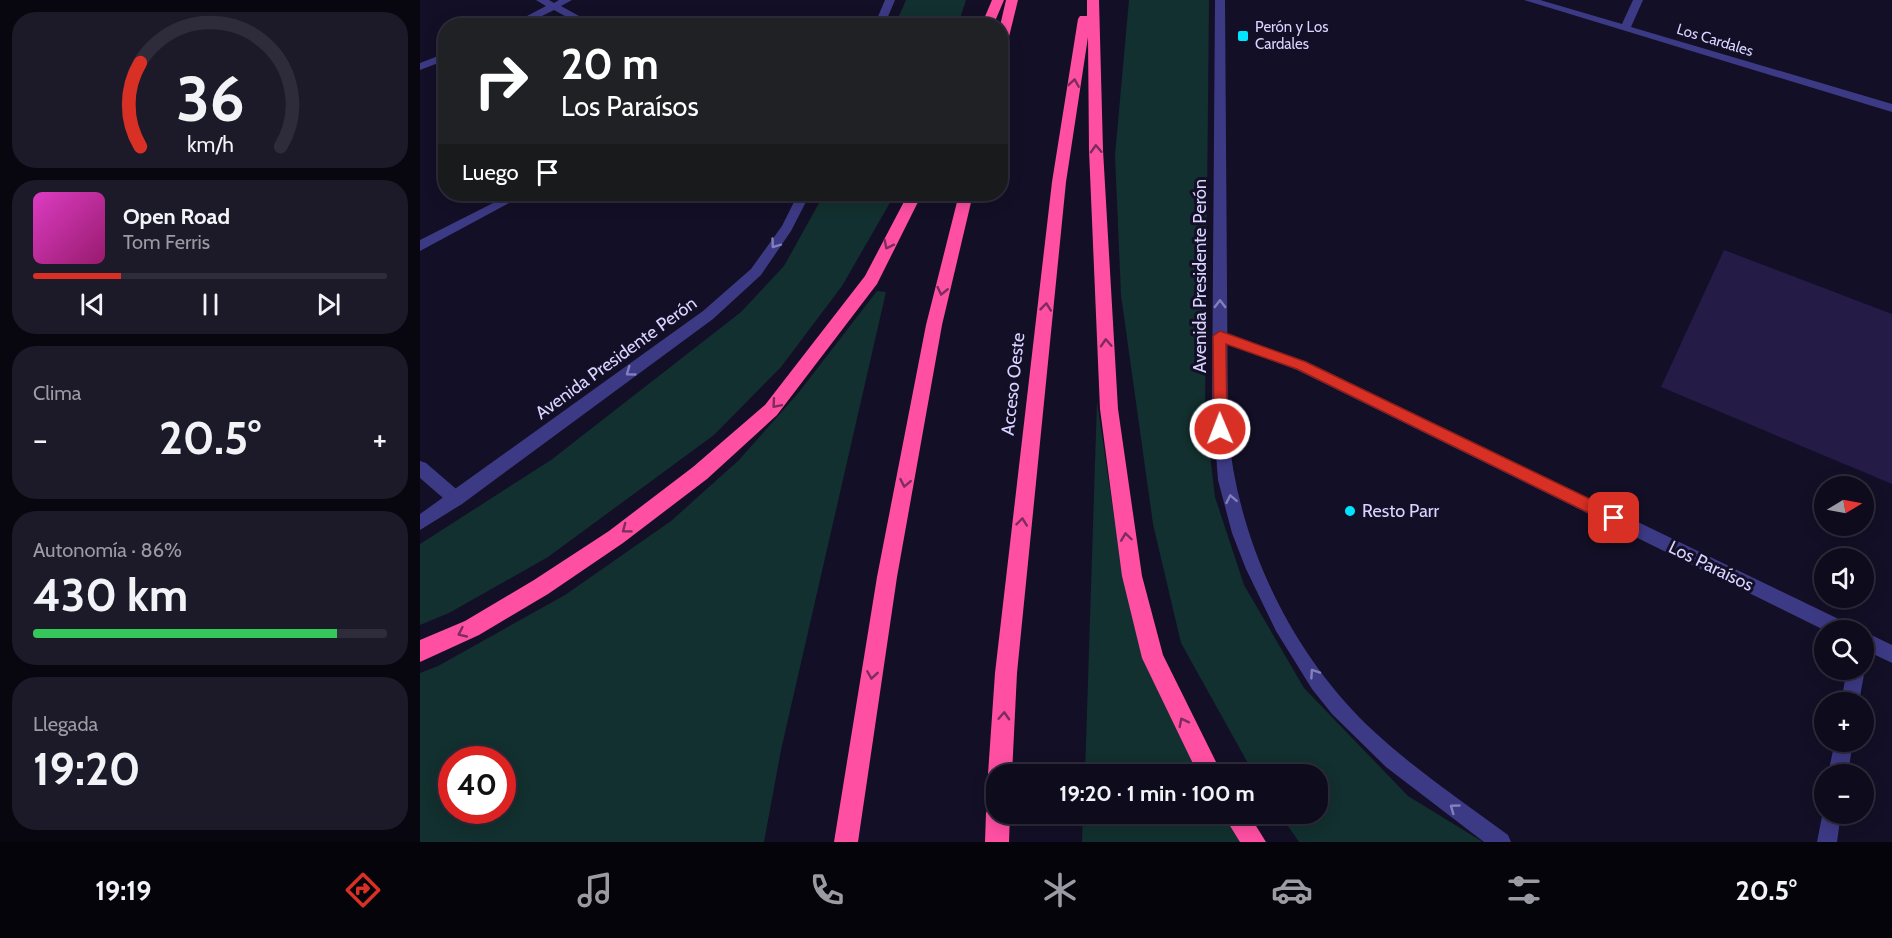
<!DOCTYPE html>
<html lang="es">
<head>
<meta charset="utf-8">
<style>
	body { margin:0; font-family:Cabin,sans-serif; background:#1c1929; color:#f1f3f6; height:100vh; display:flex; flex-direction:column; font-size:22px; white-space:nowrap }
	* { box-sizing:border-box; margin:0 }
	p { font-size:20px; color:#9b9ba3 }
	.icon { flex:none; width:33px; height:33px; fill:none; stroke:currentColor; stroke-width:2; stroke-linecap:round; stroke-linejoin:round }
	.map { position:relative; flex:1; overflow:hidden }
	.details { display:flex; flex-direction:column; gap:12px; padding:12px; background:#08060f; width:420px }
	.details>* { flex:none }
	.banner { position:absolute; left:18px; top:18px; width:570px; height:183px; border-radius:24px; box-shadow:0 3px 15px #0003,0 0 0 2px #2e2b3b; background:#202124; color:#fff; overflow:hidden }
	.needle { width:39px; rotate:80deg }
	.controls { position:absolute; left:1394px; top:476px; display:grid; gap:12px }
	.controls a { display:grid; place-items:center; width:60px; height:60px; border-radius:50%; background:#0e0b1c; box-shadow:0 3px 15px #0003,0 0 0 2px #2e2b3b; font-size:30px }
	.speed { position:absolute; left:18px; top:746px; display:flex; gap:12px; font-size:30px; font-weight:700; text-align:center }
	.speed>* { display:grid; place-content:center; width:78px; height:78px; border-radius:50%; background:#0e0b1c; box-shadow:0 3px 15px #0003,0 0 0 2px #2e2b3b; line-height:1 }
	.speed .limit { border:9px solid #d22; background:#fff; color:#111 }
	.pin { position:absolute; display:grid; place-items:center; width:51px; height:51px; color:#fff; margin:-26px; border-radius:12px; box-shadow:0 3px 9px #0006 }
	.me { position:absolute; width:66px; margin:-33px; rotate:359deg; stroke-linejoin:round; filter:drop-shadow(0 0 4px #0008) }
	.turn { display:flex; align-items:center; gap:21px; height:126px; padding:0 24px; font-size:27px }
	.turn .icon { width:78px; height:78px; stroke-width:2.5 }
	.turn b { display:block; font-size:42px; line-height:51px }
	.then { display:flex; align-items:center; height:57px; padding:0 24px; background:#0003; gap:12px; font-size:22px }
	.big { font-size:45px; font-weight:700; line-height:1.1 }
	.details .tile { flex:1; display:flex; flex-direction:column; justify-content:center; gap:9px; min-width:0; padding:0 21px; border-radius:24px; background:#1c1929 }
	.details .dial { align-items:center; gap:0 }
	.dial svg { height:156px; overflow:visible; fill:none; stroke:#2e2b3b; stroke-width:7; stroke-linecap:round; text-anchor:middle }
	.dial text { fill:#f1f3f6; stroke:none }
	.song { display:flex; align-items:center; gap:18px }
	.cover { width:72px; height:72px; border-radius:9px; background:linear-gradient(135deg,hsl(310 70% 55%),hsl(320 70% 35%)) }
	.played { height:6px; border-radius:3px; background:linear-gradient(90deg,#d93025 25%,#2e2b3b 25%) }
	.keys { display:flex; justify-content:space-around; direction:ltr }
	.heat { display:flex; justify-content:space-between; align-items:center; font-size:33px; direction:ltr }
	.charge { height:9px; border-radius:4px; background:linear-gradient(90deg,#34c759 86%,#2e2b3b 0) }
	.trip { position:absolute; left:566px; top:764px; width:342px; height:60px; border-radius:24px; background:#0e0b1c; box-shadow:0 3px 15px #0003,0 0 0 2px #2e2b3b; font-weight:700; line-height:60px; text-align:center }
	.dock { display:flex; height:96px; justify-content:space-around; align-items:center; background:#06040b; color:#9b9ba3 }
	.dock .icon { width:42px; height:42px }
	.dock .on { color:#d93025 }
	.dock b { font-size:27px; color:#f1f3f6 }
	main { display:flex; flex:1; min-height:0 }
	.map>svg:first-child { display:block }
	.green { fill:#12302f; fill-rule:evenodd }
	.building { fill:#241b47 }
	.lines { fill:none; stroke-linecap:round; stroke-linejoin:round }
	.minor { fill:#3d3a85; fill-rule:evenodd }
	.tertiary { fill:#3d3a85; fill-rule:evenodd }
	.motorway { fill:#ff4fa3; fill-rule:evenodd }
	.oneway { stroke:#7d2c5e }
	.oneway2 { stroke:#837fbc }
	.route { fill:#d93025; stroke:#8d1f18; stroke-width:1.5 }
	.poi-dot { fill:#00e5ff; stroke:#130f26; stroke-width:2 }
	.labels { text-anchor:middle; stroke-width:6; stroke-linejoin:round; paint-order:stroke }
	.far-poi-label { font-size:15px; fill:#d9d4ff; stroke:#130f26; text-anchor:start }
	.far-street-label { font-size:15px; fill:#d9d4ff; stroke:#130f26 }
	.street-label { font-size:18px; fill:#d9d4ff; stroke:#130f26 }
	.poi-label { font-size:18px; fill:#d9d4ff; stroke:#130f26; text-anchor:start }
</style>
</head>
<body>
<main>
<section class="details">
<div class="tile dial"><svg viewBox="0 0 100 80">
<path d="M14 69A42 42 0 1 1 86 69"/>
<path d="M14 69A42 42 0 0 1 14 26" stroke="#d93025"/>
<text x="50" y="56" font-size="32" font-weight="700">36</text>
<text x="50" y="72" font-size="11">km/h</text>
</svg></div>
<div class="tile">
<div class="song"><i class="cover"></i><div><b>Open Road</b><p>Tom Ferris</p></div></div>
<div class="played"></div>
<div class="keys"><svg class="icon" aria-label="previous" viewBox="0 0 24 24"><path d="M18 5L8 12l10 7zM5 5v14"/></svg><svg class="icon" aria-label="pause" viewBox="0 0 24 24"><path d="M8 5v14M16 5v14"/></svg><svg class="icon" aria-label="next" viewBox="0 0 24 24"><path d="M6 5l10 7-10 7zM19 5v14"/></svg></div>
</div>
<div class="tile"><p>Clima</p>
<div class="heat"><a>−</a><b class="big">20.5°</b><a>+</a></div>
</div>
<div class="tile"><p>Autonomía · 86%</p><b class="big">430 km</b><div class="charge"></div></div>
<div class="tile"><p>Llegada</p><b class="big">19:20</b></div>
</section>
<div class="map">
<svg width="1472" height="842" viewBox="0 0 1472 842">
	<rect width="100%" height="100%" fill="#130f26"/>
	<g class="green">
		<polygon points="486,0 546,0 538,25 475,25"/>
		<polygon points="709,0 789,0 785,412 795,497 824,585 884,688 988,796 1063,842 879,842 859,813 897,813 897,774 834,774 761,643 733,524 701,295 695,155"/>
		<polygon points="404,194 475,194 422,286 361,367 294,435 128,557 29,613 0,625 0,544 131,460 321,312 364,266"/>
		<path d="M457,291L466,292L361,750L344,842H0V673L18,666L145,595L251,521L319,460L379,392ZM32,759H82V810H32Z"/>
		<polygon points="677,401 694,516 717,623 782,774 665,774"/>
		<polygon points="663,813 805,813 822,842 662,842"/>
	</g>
	<polygon class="building" points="1304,250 1472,314 1472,484 1241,387"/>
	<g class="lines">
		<g class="minor">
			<polygon points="116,0 129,0 134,3 139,0 152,0 141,6 177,26 163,26 134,10 102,26 88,26 126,6"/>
			<polygon points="1104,0 1120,0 1202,24 1213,0 1223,0 1211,27 1472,104 1472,112"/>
			<polygon points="26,53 26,60 0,70 0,63"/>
			<polygon points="91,194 106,194 0,251 0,240"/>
			<polygon points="800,331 887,362 1429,624 1432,630 1404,630 877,370 795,340 793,336"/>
			<polygon points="0,461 6,463 42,494 44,499 42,504 36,506 30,504 0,478"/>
			<polygon points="1443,631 1472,645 1472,663 1443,649"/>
			<polygon points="1443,664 1445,669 1439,702 1421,702 1427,669 1443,669"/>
			<polygon points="1415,741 1433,741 1428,774 1408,774"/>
			<polygon points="1404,806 1404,813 1421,813 1417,842 1397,842"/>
		</g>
		<g class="tertiary">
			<polygon points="465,0 475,0 464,26 454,26"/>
			<path d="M795,0H805L808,429C817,538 868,648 947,725C990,766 1040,800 1088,835L1091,842H1064L966,767L912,714L892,689L856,631L826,569L812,533L798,480L792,403Z"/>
			<polygon points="378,194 390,194 371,231 341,275 293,319 42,504 0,530 0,514 283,311 331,269 362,226"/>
		</g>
		<g class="motorway">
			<polygon points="572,0 584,0 573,26 561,26"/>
			<polygon points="586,0 598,0 586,49 580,53 580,26"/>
			<polygon points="667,0 679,0 683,150 698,409 722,576 743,655 802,774 778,774 722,658 702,576 680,409 669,150 668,37 646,182 597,673 592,774 576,774 576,784 572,782 568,774 575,673 632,182 658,19 660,16 667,16"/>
			<polygon points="488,194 502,194 457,284 357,415 287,479 203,543 128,594 59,635 0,662 0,640 45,621 114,580 189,531 273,467 345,405 445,276"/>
			<polygon points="539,194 553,194 522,325 477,577 438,842 414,842 457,577 506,325"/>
			<polygon points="576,802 576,813 590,813 589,842 565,842 566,813 570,805"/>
			<polygon points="802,813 828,813 846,842 820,842"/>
		</g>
	</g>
	<defs><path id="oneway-chevron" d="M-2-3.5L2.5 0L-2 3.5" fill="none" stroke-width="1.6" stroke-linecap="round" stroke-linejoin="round" transform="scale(1.5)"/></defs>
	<g class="oneway">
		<use href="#oneway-chevron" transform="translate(654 83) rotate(-81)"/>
		<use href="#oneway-chevron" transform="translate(676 149) rotate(-92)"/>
		<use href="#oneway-chevron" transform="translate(468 245) rotate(117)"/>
		<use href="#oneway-chevron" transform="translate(522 291) rotate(103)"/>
		<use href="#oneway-chevron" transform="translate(626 307) rotate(-84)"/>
		<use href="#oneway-chevron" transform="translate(686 343) rotate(-93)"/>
		<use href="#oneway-chevron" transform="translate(356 404) rotate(131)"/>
		<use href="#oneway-chevron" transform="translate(485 483) rotate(101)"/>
		<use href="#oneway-chevron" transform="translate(602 522) rotate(-84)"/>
		<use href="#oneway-chevron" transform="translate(206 529) rotate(143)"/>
		<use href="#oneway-chevron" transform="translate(706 537) rotate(-98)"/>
		<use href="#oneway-chevron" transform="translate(42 633) rotate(155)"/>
		<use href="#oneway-chevron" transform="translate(452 675) rotate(99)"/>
		<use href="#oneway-chevron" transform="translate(584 716) rotate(-87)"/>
		<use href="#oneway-chevron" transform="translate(763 722) rotate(-117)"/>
	</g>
	<g class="oneway2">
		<use href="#oneway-chevron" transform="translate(355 244) rotate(126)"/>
		<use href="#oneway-chevron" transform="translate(800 304) rotate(-90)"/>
		<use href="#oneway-chevron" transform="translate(210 372) rotate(144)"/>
		<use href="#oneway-chevron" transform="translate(811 499) rotate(-101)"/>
		<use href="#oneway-chevron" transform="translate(894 673) rotate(-124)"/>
		<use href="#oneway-chevron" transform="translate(1034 808) rotate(-144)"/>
	</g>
	<polygon class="route" points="800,331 886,362 1199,513 1201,518 1199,523 1194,525 1189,523 877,369 806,344 807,429 805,433 796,433 794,429 793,336"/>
	<g class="poi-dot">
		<rect x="817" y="30" width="12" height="12" rx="3"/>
		<circle cx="930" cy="511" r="6"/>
	</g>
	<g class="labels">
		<g class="far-poi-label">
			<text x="835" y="32">Perón y Los<tspan x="835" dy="17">Cardales</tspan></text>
		</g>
		<g class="far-street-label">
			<text transform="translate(1295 40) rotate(17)" y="5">Los Cardales</text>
		</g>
		<g class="street-label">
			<text transform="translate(780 276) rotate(-90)" y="6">Avenida Presidente Perón</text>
			<text transform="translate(196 358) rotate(-36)" y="6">Avenida Presidente Perón</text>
			<text transform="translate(593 384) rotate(-84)" y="6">Acceso Oeste</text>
			<text transform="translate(1291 566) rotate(26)" y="6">Los Paraísos</text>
		</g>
		<g class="poi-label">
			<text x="942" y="517">Resto Parr</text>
		</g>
	</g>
</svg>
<div class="controls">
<a><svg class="needle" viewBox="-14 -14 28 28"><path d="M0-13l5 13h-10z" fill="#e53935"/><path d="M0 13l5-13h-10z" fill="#9b9ba3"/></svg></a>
<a><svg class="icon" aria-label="sound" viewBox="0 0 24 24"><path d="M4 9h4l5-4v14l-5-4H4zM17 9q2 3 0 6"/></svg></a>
<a><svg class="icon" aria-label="search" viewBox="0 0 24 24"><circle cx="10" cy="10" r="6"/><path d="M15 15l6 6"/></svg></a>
<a>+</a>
<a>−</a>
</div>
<div class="speed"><div class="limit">40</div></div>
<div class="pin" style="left:1194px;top:518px;background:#d93025"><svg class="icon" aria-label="arrive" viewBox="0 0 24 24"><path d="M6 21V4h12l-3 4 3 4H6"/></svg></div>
<svg class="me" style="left:800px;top:429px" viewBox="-20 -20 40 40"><circle r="17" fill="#d93025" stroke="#fff" stroke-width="3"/><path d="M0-11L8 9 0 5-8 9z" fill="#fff"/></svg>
<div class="trip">19:20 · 1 min · 100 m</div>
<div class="banner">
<div class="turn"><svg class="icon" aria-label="right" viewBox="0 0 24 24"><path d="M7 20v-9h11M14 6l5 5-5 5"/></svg><div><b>20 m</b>Los Paraísos</div></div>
<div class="then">Luego<svg class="icon" aria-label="arrive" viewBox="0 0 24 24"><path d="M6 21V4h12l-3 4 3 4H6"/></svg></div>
</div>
</div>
</main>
<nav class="dock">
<b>19:19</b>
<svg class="icon on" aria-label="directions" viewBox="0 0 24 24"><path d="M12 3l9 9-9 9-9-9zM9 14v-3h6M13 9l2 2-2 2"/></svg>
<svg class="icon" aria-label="music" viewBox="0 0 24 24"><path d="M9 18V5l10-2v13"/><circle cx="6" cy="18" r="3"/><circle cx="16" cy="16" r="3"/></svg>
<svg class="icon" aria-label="phone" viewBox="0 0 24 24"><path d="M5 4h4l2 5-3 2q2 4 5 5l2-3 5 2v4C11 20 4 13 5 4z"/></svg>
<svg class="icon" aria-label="climate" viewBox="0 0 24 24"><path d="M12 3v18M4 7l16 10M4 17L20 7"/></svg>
<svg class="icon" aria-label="car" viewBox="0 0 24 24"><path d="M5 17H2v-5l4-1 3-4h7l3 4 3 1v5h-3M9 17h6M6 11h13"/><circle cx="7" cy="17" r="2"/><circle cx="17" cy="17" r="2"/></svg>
<svg class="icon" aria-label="filters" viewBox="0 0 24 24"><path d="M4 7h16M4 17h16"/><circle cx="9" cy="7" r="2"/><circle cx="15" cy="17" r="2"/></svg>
<b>20.5°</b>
</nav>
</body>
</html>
